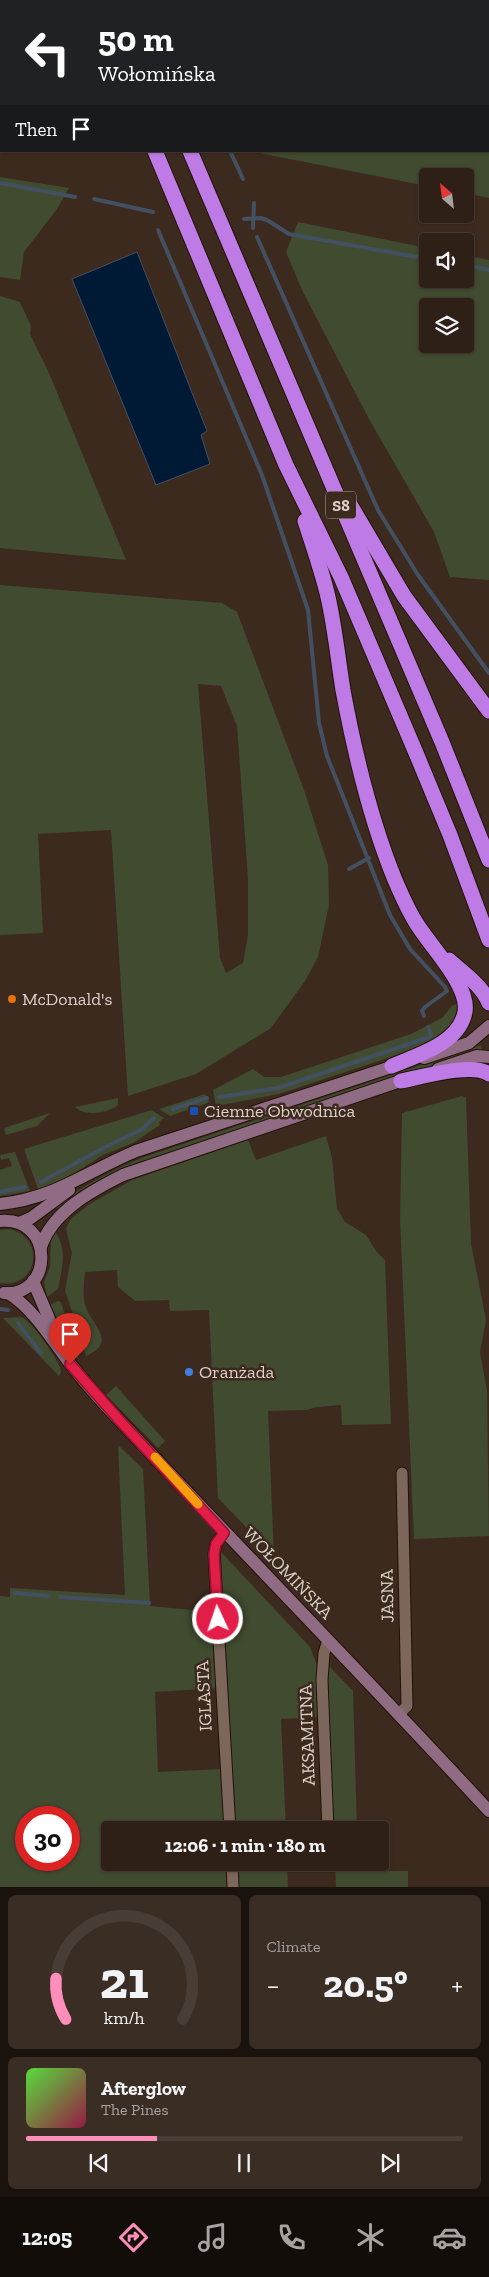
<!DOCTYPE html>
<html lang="en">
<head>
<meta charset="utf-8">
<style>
	body { margin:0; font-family:"Zilla Slab",serif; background:#3a2d24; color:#f1f3f6; height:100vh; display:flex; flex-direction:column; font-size:19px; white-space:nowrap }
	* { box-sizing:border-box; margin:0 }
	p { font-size:16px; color:#a7a3a1 }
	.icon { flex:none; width:28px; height:28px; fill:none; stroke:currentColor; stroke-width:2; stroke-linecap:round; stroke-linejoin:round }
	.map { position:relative; height:1887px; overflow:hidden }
	.side { display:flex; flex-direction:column; gap:8px; padding:8px; background:#19120d; flex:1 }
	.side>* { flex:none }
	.banner { position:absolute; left:0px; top:0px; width:490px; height:152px; box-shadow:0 1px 4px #0004,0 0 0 1px #493e36; background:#202124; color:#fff; overflow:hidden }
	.needle { width:32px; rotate:332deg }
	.controls { position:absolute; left:419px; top:168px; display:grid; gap:10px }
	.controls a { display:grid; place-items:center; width:55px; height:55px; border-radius:5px; background:#2e2017; box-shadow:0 1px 4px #0004,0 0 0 1px #493e36; font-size:25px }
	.speed { position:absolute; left:15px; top:1806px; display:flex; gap:10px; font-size:25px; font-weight:700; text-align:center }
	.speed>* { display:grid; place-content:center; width:65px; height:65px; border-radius:50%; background:#2e2017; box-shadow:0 1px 4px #0004,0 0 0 1px #493e36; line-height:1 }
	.speed .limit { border:8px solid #d22; background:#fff; color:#111 }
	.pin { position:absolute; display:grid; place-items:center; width:42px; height:42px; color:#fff; margin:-51px -21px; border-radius:50% 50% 50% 0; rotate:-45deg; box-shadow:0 0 5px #0007 }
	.pin .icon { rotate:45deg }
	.me { position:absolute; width:55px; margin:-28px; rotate:357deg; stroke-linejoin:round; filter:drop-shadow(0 0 4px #0008) }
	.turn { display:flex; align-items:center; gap:18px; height:105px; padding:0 15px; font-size:22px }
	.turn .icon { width:65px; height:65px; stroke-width:2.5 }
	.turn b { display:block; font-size:35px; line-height:42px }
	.then { display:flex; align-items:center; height:48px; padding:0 15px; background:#0003; gap:10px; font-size:19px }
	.big { font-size:38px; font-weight:700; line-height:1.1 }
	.side .tile { flex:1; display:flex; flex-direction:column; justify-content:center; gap:8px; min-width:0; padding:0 18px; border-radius:8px; background:#3a2d24 }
	.side .dial { align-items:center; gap:0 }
	.dial svg { height:130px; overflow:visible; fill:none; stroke:#493e36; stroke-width:7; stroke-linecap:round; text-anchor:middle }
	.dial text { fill:#f1f3f6; stroke:none }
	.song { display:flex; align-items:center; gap:15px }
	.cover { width:60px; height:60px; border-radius:8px; background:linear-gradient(135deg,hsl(110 70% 55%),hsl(340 70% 35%)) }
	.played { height:5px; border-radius:2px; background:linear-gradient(90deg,#ff8eba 30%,#493e36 30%) }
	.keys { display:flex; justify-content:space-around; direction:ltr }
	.heat { display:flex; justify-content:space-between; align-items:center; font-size:28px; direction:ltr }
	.side .tiles { flex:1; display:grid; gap:8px; grid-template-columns:1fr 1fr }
	.tile:last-child { grid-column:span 2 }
	.trip { position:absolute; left:101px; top:1821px; width:288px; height:50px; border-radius:5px; background:#2e2017; box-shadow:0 1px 4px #0004,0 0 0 1px #493e36; font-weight:700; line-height:50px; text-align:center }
	.tab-bar { display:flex; height:80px; justify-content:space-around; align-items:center; background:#120d09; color:#a7a3a1 }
	.tab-bar .icon { width:35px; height:35px }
	.tab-bar .on { color:#ff8eba }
	.tab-bar b { font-size:22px; color:#f1f3f6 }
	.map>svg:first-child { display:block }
	.green { fill:#404b30; fill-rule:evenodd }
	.water { fill:#001934; stroke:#425061 }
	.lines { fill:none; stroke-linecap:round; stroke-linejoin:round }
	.stream { stroke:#425061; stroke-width:4 }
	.minor-casing { stroke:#231208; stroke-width:13 }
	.secondary-casing { stroke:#231208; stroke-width:14 }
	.motorway-casing { stroke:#231208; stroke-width:17 }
	.minor { stroke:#7d665b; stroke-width:11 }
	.secondary { stroke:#906c84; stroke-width:12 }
	.motorway { stroke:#be7be5; stroke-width:15 }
	.route-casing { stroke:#92132f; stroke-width:12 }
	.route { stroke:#e11d48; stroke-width:9 }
	.slow { stroke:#f59e0b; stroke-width:9 }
	.food-dot { fill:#e8710a; stroke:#3d2a1f; stroke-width:2 }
	.transit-dot { fill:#1a4fb4; stroke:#3d2a1f; stroke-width:2 }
	.shop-dot { fill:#3f7fe0; stroke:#3d2a1f; stroke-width:2 }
	.labels { text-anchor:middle; stroke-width:5; stroke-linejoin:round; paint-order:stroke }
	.shield { fill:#3d2a1f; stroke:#ad9e96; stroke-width:1 }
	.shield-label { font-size:16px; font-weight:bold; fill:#ddd0c9 }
	.poi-label { font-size:18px; fill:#ddd0c9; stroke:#3d2a1f; text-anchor:start }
	.street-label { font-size:18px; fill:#ddd0c9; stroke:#3d2a1f }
</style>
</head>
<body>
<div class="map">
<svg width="489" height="1887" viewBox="0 0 489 1887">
	<rect width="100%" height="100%" fill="#3d2a1f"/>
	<g class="green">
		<polygon points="180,0 462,0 181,1"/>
		<polygon points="489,37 489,198 465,193 465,176 428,176 427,186 249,151 489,151"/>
		<polygon points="0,177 69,188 57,209 24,252 20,280 0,277"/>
		<path d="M298,222L427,248L428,279H465V255L489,260V580L450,577L434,532L369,419L303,292L286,252ZM428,306H465V344H428Z"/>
		<polygon points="0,296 20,302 31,326 30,334 49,373 126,560 0,548"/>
		<path d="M0,585L222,603L237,612L304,790L328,865L329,905L318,957L305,981L271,1028L196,1074L128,1096L111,830L38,834L43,933L0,935ZM198,684L221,686L237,726L248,878V935L243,963L226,973L220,958Z"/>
		<path d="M458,1003C454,1029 445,1034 424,1046L279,1094L216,1106L213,1090L253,1069L264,1077H281L411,1034L442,1018L452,1006Z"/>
		<path d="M481,1045L482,1050L145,1161L124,1170L59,1210L56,1206C84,1185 111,1170 144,1157Z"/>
		<polygon points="205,1094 209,1101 208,1103 170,1116 159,1109"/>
		<polygon points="462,1096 466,1098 471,1244 486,1320 480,1352 487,1391 489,1536 414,1539 400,1219 402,1113"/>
		<path d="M118,1098V1105C108,1113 85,1117 75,1107Z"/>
		<polygon points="152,1110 164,1118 159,1122 160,1125 133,1143 103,1155 54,1186 38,1189 24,1149"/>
		<polygon points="50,1113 37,1126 6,1135 4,1128"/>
		<path d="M326,1136L332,1158L337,1209L345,1222L366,1235L376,1251L385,1260L391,1424L342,1425L341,1405L317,1407L306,1410L268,1411L274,1556L218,1498L209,1310L170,1311L169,1300L135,1301L118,1287L117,1270L85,1272C84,1283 82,1297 86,1308C92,1325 118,1342 86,1356L65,1290L72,1253L66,1229L70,1220L88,1205L132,1180L248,1140L256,1160Z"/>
		<polygon points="15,1152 30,1191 0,1196 0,1170 12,1166 9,1158 1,1160 0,1155"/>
		<path d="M10,1229C47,1239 37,1289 0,1283V1230Z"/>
		<path d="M55,1231C68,1251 62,1267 58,1289L47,1297L44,1282L50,1267L51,1241Z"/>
		<polygon points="58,1301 61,1302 79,1361 69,1345 50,1305"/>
		<path d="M21,1317C31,1320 60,1361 61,1372L59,1376L3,1318Z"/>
		<polygon points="116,1386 165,1441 158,1448 106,1395"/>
		<path d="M118,1445L143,1469L150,1606L214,1612L213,1662L216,1667L217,1688L155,1692L158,1772L222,1769L225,1830H110V1862L226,1863L228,1887H0V1596L10,1597V1588L125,1595ZM26,1818H69V1860H26Z"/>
		<polygon points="221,1552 310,1647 317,1665 318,1717 281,1719 286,1830 235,1830"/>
		<polygon points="327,1664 353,1691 357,1830 334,1830"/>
		<polygon points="237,1863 287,1863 288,1887 238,1887"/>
		<polygon points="335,1863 358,1863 359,1871 408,1871 408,1887 336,1887"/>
	</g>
	<polygon class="water" points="137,252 207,431 201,435 210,464 156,485 72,279"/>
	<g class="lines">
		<g class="stream">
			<polyline points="166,0 166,1"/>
			<polyline points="230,151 243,179"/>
			<polyline points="0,183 75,197"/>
			<polyline points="94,199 153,212"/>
			<polyline points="244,219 260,218 267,220 289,234 428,259"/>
			<polyline points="253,228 254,203"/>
			<polyline points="158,230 262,475 308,610 319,723 327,756 390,915 410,949 445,987 447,991 425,1007 422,1011 424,1016"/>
			<polyline points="257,237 378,510 418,575 489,673"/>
			<polyline points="465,265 489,270"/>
			<polyline points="349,869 369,858"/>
			<polyline points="219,1097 278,1088 427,1038 431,1035 428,1027"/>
			<polyline points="173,1109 207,1098"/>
			<polyline points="41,1182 109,1145 141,1130 154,1118"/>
			<polyline points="0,1192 25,1187"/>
			<polyline points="0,1309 8,1310"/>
			<polyline points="18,1323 41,1353"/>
			<polyline points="14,1593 49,1596"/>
			<polyline points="60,1597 149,1603"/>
		</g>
		<g class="minor-casing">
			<g id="minor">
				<polyline points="224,1533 216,1544 214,1554 230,1830"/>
				<polyline points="399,1714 407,1706 402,1473"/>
				<polyline points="328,1830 322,1680 324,1653 328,1640"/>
				<polyline points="232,1862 233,1887"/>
			</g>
		</g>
		<g class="secondary-casing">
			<g id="secondary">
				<polyline points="424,1058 469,1043 489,1026"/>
				<polyline points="438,1069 477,1056 489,1057"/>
				<path d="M0,1204C53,1199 88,1171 136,1151L400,1064"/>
				<path d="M0,1221C55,1216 54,1297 4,1293"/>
				<polyline points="19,1223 31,1218 69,1190"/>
				<path d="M41,1247C52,1212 91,1191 123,1175L409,1078"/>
				<polyline points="33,1281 59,1342"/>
				<path d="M8,1293C37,1311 55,1346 77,1372C91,1390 107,1407 122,1423C244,1553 368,1680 489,1811"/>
			</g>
		</g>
		<g class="motorway-casing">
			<g id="motorway">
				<polyline points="92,0 92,1"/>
				<polyline points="126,0 126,1"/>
				<polyline points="155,151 286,465 341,577 416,753 450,835 489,940"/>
				<polyline points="190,151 442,742 489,860"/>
				<polyline points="348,501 404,596 489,711"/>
				<path d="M305,521C313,546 322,571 328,597C335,628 338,659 343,690C355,755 370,819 395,880C401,894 407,908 415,921C428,944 470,985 465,1012C459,1044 417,1055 392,1066"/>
				<path d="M449,960C463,973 482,985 489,1003"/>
				<path d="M401,1081C421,1077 473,1062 489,1074"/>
			</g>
		</g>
		<use href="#minor" class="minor"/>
		<use href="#secondary" class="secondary"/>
		<use href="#motorway" class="motorway"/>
	</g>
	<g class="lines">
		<g class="route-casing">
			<polyline id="route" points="70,1364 121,1422 224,1533 216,1544 214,1554 218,1619"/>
		</g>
		<use href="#route" class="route"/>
		<polyline class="slow" points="155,1457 198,1504"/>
	</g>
	<circle class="food-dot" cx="12" cy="999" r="5"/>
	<rect class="transit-dot" x="189" y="1106" width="10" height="10" rx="2.5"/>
	<circle class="shop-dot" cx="189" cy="1372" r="5"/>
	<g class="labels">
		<rect class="shield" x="326" y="491.5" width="30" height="27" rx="4"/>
		<g class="shield-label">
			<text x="341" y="511">S8</text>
		</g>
		<g class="poi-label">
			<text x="22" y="1005">McDonald's</text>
			<text x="204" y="1117">Ciemne Obwodnica</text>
			<text x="199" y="1378">Oranżada</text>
		</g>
		<g class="street-label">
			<text transform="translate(288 1573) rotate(46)" y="6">WOŁOMIŃSKA</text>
			<text transform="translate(387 1596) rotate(-91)" y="6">JASNA</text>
			<text transform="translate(204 1696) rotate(-93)" y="6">IGLASTA</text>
			<text transform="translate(307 1735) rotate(-92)" y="6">AKSAMITNA</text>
		</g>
	</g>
</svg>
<div class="controls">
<a><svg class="needle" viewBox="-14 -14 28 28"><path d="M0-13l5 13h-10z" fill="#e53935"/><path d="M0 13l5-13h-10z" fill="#a7a3a1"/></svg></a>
<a><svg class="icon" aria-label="sound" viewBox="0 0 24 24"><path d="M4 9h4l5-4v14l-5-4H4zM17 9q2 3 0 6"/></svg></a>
<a><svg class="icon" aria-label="layers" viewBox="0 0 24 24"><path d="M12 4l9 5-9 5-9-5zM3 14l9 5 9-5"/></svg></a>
</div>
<div class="speed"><div class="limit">30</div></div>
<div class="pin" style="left:70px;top:1364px;background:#d93025"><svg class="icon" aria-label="arrive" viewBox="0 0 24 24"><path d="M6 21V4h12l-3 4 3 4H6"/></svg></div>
<svg class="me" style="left:218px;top:1619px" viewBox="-20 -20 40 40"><circle r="17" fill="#e11d48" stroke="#fff" stroke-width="3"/><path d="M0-11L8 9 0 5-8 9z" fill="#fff"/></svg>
<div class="trip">12:06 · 1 min · 180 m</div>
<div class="banner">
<div class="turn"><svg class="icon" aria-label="left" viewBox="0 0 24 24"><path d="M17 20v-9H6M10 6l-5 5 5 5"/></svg><div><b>50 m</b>Wołomińska</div></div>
<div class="then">Then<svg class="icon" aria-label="arrive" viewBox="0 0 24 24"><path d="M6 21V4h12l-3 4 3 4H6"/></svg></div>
</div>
</div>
<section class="side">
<div class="tiles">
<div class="tile dial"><svg viewBox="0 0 100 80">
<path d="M14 69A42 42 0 1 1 86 69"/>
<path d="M14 69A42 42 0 0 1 8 44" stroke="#ff8eba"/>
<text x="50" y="56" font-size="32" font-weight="700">21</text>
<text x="50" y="72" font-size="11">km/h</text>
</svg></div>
<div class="tile"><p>Climate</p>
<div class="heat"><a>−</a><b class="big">20.5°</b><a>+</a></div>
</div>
<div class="tile">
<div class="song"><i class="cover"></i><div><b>Afterglow</b><p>The Pines</p></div></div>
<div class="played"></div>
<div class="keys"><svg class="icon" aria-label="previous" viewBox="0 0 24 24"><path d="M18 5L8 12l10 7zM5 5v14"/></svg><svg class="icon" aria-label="pause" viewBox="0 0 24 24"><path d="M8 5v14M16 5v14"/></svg><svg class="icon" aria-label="next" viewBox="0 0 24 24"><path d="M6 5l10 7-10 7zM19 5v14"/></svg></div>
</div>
</div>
</section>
<nav class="tab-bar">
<b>12:05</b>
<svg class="icon on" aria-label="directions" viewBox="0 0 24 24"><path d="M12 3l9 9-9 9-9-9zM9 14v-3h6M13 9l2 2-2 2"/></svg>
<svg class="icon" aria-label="music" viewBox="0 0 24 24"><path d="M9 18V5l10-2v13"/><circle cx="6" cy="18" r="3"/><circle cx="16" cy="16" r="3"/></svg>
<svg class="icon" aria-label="phone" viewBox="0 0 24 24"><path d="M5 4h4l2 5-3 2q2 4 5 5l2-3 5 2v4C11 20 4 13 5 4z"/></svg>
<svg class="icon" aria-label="climate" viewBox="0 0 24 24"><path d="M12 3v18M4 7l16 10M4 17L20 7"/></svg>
<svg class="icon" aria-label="car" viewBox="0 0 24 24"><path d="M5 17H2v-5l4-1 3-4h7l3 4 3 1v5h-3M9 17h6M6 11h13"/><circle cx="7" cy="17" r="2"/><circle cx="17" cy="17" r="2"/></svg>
</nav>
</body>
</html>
